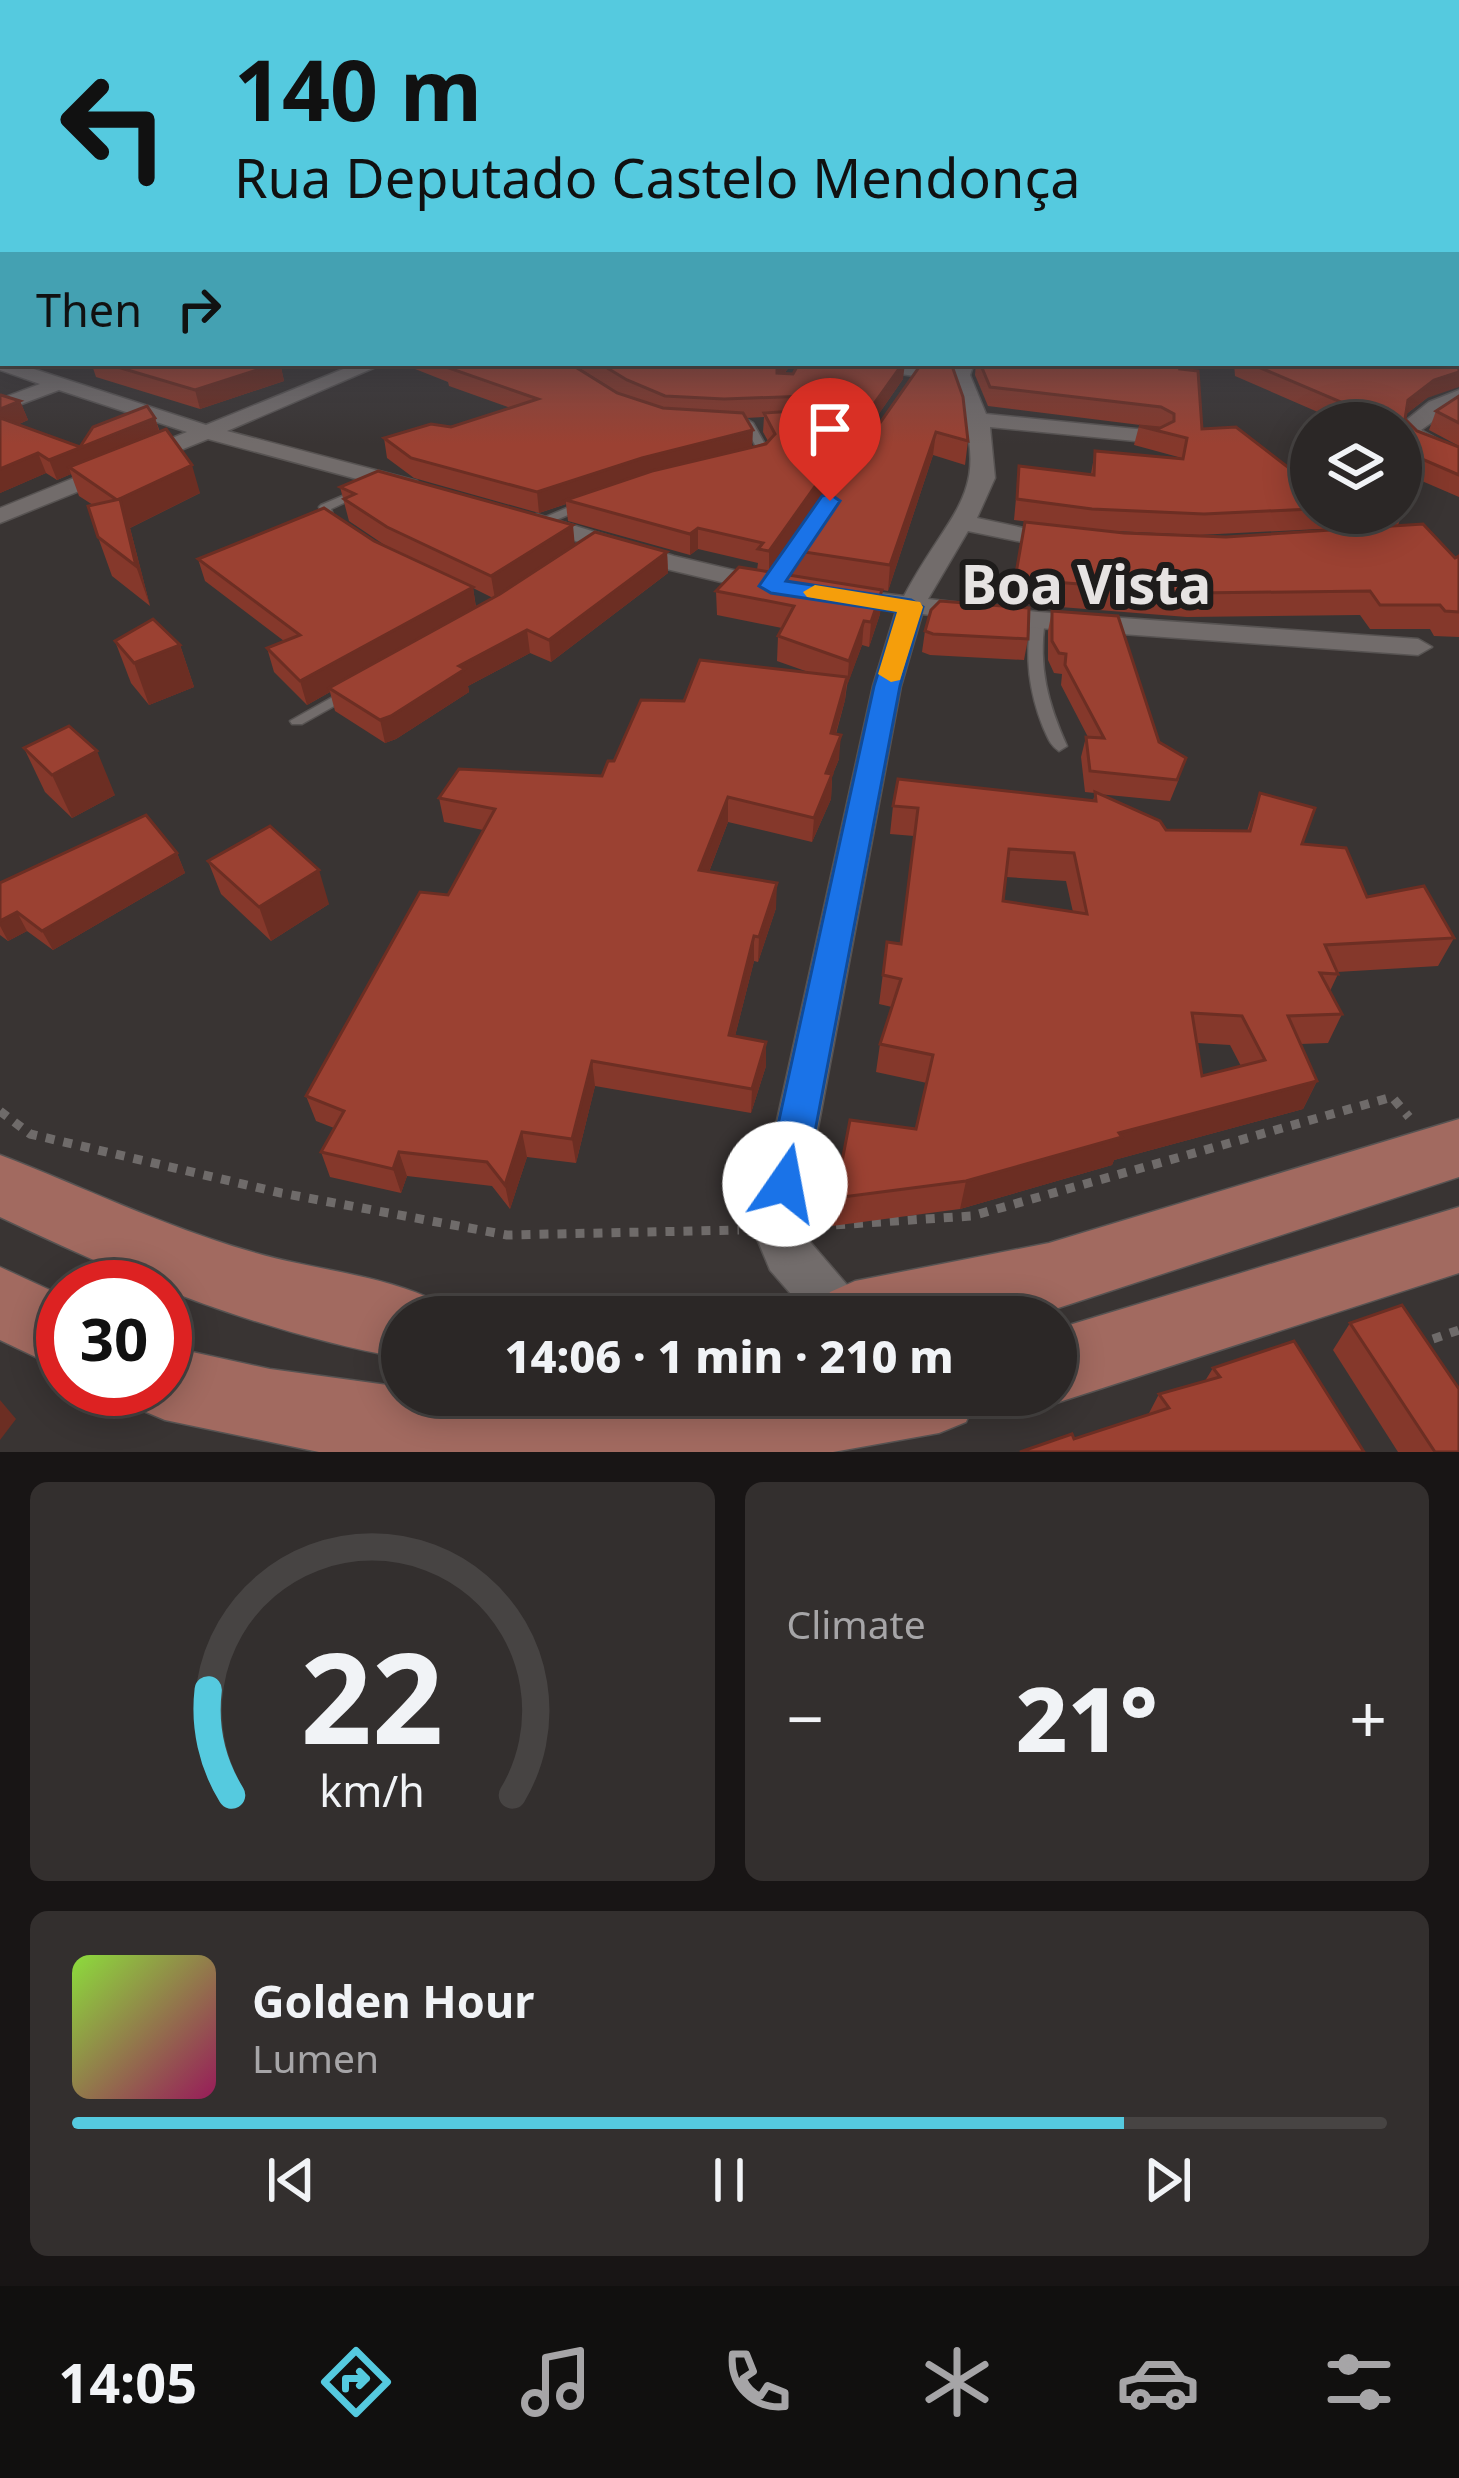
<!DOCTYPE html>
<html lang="en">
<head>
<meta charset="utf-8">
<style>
	body { margin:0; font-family:"Noto Sans",sans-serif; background:#332f2e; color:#f1f3f6; height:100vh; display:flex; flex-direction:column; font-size:45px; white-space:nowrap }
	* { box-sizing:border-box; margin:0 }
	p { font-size:39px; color:#a6a5a7 }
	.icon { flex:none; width:66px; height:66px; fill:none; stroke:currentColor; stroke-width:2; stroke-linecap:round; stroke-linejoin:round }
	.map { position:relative; height:1452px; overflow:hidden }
	.panel { display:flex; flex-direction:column; gap:30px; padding:30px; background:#181515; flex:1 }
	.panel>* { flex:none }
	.guide { position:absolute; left:0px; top:0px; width:1461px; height:366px; box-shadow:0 6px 30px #0003,0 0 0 3px #474443; background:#55cadf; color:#111; overflow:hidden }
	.tools { position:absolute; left:1290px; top:402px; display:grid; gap:24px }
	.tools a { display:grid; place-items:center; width:132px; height:132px; border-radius:50%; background:#2b2726; box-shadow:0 6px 30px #0003,0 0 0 3px #474443; font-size:60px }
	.speed { position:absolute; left:36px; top:1260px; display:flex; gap:24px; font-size:60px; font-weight:700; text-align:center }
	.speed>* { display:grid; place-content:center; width:156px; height:156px; border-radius:50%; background:#2b2726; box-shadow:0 6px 30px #0003,0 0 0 3px #474443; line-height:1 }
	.speed .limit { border:18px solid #d22; background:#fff; color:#111 }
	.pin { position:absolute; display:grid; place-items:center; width:102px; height:102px; color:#fff; margin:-123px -51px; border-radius:50% 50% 50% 0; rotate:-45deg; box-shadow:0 0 12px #0007 }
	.pin .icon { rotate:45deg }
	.me { position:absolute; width:132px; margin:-66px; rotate:12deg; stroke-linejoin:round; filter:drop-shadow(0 0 9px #0008) }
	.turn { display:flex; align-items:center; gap:42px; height:252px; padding:0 36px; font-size:54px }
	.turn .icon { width:156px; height:156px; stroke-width:2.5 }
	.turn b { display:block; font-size:84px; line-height:102px }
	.then { display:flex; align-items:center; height:114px; padding:0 36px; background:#0003; gap:24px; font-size:45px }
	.big { font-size:90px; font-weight:800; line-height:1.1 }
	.panel .tile { flex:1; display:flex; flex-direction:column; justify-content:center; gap:18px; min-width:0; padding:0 42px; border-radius:18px; background:#332f2e }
	.panel .dial { align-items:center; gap:0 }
	.dial svg { height:312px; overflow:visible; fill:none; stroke:#474443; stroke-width:7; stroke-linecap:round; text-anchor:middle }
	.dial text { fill:#f1f3f6; stroke:none }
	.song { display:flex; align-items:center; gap:36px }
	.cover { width:144px; height:144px; border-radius:18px; background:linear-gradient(135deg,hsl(90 70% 55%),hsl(330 70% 35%)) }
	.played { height:12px; border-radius:6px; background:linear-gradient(90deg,#55cadf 80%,#474443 80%) }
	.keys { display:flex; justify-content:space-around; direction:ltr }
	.heat { display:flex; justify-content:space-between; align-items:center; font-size:66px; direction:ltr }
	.panel .tiles { flex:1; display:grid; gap:30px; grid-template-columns:1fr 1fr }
	.tile:last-child { grid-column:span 2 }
	.trip { position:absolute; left:381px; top:1296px; width:696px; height:120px; border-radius:60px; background:#2b2726; box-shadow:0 6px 30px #0003,0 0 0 3px #474443; font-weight:800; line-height:120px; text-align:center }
	.tab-bar { display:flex; height:192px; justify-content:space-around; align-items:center; background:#11100f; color:#a6a5a7 }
	.tab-bar .icon { width:84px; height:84px }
	.tab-bar .current { color:#55cadf }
	.tab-bar b { font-size:54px; color:#f1f3f6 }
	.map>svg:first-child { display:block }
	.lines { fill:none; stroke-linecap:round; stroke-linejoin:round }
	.service-casing { stroke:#575352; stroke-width:3 }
	.minor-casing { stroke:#575352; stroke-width:3 }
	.primary-casing { stroke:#575352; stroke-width:3 }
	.path { stroke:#6f6b6a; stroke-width:9; stroke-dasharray:9 9; stroke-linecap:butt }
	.service { fill:#726c6b; fill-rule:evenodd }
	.minor { fill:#726c6b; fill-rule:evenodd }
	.primary { fill:#a26a60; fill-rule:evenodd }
	.wall { fill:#85382b; fill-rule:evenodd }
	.shaded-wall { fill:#6c2e23 }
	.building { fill:#9b4132; stroke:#6c2e23; stroke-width:3; fill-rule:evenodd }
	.route { fill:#1a73e8; stroke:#114b97; stroke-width:3 }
	.slow { fill:#f59e0b }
	.labels { text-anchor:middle; stroke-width:12; stroke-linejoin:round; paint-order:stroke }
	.district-label { font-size:54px; font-weight:bold; fill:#e6e3e2; stroke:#1e1c1b }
</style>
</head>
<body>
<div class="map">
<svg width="1459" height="1452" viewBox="0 0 1459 1452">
	<rect width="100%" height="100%" fill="#393433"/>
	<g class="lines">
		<g class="service-casing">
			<g id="service">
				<polygon points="748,420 753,423 770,453 761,461 752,459 759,452 743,423"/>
				<polygon points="359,489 365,492 363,494 331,509 335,521 333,524 325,524 319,507 321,505"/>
				<polygon points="583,501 587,503 587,507 544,525 536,525 534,522"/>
				<polygon points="801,536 807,540 777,586 771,590 766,589 765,586 797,537"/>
				<path d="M1038,616L1045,620C1038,667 1048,704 1067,746L1059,751C1050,745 1048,738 1043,727C1029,691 1025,658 1031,620Z"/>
				<polygon points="347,689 352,690 354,693 352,696 302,724 292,724 290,721"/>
			</g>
		</g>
		<g class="minor-casing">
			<g id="minor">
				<polygon points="0,358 206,425 358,363 385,363 227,431 417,481 420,486 409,493 208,439 0,523 0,508 187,432 59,390 0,412 0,399 40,384 0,370"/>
				<path d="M853,363L952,369L954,363H974L970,375L986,414L1156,431L1167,437L1156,443L990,427L995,478L977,518L1070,538L1073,543L1061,550L968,531L928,599L1038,612L1418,639L1432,647L1418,655L1038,628L922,614L901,686L799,1229L860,1300L867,1317H811L770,1270L753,1229L873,686L896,611L844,605L831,597L844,589L904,596C954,502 996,495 952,381L863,369Z"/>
				<polygon points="1459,390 1459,403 1421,430 1459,451 1459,466 1413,447 1401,434 1404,422 1429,402"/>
				<polygon points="536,514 674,556 776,580 780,585 767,593 658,567 528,526 524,521"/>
			</g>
		</g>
		<g class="primary-casing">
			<g id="primary">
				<polygon points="1459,1119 1459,1177 1049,1311 1022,1317 819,1317 830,1292 855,1281 1049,1243"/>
				<path d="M0,1155C83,1187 163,1226 249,1251C307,1269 372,1273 427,1297L436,1317H402V1358C259,1332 130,1279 0,1217Z"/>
				<polygon points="1459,1207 1459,1273 1056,1403 1037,1395 1056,1395 1056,1329"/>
				<polygon points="0,1267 63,1296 63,1370 0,1340"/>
				<polygon points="165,1346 270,1369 402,1387 402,1395 458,1395 532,1405 718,1395 977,1395 966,1422 939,1433 833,1452 319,1452 165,1420 139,1409 130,1389 165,1389"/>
			</g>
		</g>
		<g class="path">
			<polyline points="0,1111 30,1134 281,1193 507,1235 739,1230"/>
			<polyline points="818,1226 972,1216 1392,1097 1409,1117"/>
			<polyline points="1433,1339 1459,1330"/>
		</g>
		<use href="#service" class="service"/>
		<use href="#minor" class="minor"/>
		<use href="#primary" class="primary"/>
	</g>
	<g class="wall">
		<polygon points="85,363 280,363 284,381 200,409 96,377 92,365"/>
		<path d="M404,363H569L621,394L571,363H792L784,374L903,379L769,572L790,575L791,550L922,363L968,441L965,465L933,455L888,591L882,590L880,614L869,647L862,645L847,685L845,700L836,734L839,759L832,776L831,799L812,842L728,822L709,872L776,908L758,962L754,961L735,1036L766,1066L751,1113L595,1086L576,1163L527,1157L510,1209L492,1186L407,1176L401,1193L330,1177L321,1152L334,1128L316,1121L306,1096L448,895L483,830L444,822L439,798L602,776L614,761L684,701L811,673L777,661L778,636L782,628L717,615L716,591L757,570L758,563L698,549L690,555L568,521L566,504L539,513L414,478L387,458L384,438L451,427L511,408L449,386L448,382L405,365ZM764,417L763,432L768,441L752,447L746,418Z"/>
		<polygon points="976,363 1182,363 1181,369 1202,429 1311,485 1311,513 1401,513 1401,501 1406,504 1398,525 1198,535 1093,530 1455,558 1459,556 1459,637 1434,636 1430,629 1370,629 1360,615 1187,617 1011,603 1025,522 1070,527 1014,520 1019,466 1091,474 1095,451 1182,458 1134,445 1139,426 1159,428 1156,427 988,406 975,375"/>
		<polygon points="1234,363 1458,363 1427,398 1405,415 1405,419 1417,431 1459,447 1459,497 1401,472 1401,423 1325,423 1327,416 1235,376"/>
		<polygon points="0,395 20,401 28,420 17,425 80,447 155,418 160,432 200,493 130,528 150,606 112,576 98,537 93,505 79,496 71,474 57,480 46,473 0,493"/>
		<polygon points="1459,396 1459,446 1429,430 1436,411"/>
		<path d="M340,487L575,545L667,552L668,573L551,662L530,653L468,686L469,692L396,739L385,743L335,711L330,692L307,705L274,672L267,648L284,641L205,581L198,559L374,541L389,548L349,521ZM473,588L493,598L476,607Z"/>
		<path d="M1052,611L1159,742L1179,779L1170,801L1098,794L1166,830L1247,831L1260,793L1302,844L1367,897L1454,938L1438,966L1337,972L1338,974L1330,991L1342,1014L1328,1043L1300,1044L1317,1081L1303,1109L1114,1160L1112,1165L960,1209L832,1226L835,1198L916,1129L927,1083L876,1072L880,1044L892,1007L879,1004L887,942L901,944L914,836L890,834L893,806L1093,801L1095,793L1085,792L1081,757L1086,737H1088L1061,685L1062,674L1054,673L1048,660V631ZM1006,877L1066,881L1073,912L1003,901ZM1197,1043L1230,1045L1241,1066L1202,1076Z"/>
		<polygon points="925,631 1028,639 1024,660 930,655 922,652"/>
		<polygon points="115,641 180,645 194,687 149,705 131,683"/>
		<polygon points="24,748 115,795 72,818 45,792"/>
		<polygon points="177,853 185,873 53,950 27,931 8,941 0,935 0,883"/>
		<polygon points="208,861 329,904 271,941 221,894"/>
		<polygon points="1350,1323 1459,1452 1398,1452 1333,1350"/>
		<polygon points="1213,1368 1364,1452 1074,1439 1148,1415 1159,1394 1205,1381"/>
	</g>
	<g class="shaded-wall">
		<polygon points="3,332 3,352 0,354 0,333"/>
		<polygon points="280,363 284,381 200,409 195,390"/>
		<polygon points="780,363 792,363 776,385 777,367"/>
		<polygon points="903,363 905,363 903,379 769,572 769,551"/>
		<polygon points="1459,372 1459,387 1427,398 1401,418 1408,400 1434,380"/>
		<polygon points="20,401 28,420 0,432 0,409"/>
		<polygon points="155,418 161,438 69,467 71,474 57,480 49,460"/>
		<polygon points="753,430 752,450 566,500 566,504 539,513 537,492 642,458"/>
		<polygon points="936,432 933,455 888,591 890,565"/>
		<polygon points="38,453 46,473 0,493 0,469"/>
		<polygon points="192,465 200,493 130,528 150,606 136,566 117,500"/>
		<polygon points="573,525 575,547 495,599 491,576"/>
		<polygon points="698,528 698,549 690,555 690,534"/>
		<polygon points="667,552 668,573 551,662 549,640"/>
		<polygon points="473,587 476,609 329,688 330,692 307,705 300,681"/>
		<polygon points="882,590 880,614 869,647 871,622"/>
		<polygon points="864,621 862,645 847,686 849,661"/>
		<polygon points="527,630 530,653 468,686 469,692 396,739 385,743 380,720 459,666"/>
		<polygon points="180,645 194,687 149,705 134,663"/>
		<polygon points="847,677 845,700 829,757 831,733"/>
		<polygon points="841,735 839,759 832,776 831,799 812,842 814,818 826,773"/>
		<polygon points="97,751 115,795 72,818 52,775"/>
		<polygon points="728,797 728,822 700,895 699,870"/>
		<polygon points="177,853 185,873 53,950 42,931"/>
		<polygon points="319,870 329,904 271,941 259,907"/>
		<polygon points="777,883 776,908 758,962 759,937"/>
		<polygon points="17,912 27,931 8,941 0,926 0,921"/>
		<polygon points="754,936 754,961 729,1060 729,1035"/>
		<polygon points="766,1042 766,1066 751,1113 752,1089"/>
		<polygon points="592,1061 595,1086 576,1163 572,1139"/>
		<polygon points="1317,1081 1303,1109 1114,1160 1112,1165 960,1209 966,1181 1119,1133"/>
		<polygon points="522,1132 527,1157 510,1209 505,1185"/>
		<polygon points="399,1152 407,1176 401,1193 393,1169"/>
		<polygon points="0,1400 16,1419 0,1440"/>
	</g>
	<g class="building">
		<polygon points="0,241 3,241 3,332 0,333"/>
		<polygon points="1458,241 1459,241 1458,340"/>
		<polygon points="1458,353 1459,372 1434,380 1408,400 1405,419 1417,431 1459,447 1459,475 1401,450 1401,423 1366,423 1328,411 1341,402 1249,363 1458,363"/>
		<polygon points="104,363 279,363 195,390"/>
		<polygon points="444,363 569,363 617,393 663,408 743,413 753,430 642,458 537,492 411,458 384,438 431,424 451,427 538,399 446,367 450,366"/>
		<polygon points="599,363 780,363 777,367 777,373 793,374 799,363 903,363 769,551 758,549 763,543 698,528 690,534 566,500 652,471 766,444 775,434 764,413 808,410 815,401 808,396 724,399 665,396 627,380"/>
		<polygon points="922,363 951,363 963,397 968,441 936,432 890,565 791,550"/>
		<polygon points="980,363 1182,363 1180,369 1198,371 1202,429 1236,427 1311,485 1311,509 1204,514 1092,509 1017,499 1019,466 1094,475 1095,451 1183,459 1187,438 1139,426 1160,428 1174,421 1174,414 1161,407 990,387"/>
		<polygon points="0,395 1,395 20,401 0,409"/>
		<polygon points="1459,396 1459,423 1436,411"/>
		<polygon points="147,406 155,418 49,460 38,453 0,469 0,418 80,447 93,427"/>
		<polygon points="166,429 192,465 117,500 69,467"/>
		<polygon points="378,471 573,525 491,576 387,527 344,499 355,494 340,487"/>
		<polygon points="120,499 136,566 98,537 88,506"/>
		<polygon points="324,508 374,541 473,587 300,681 267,648 300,635 198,559"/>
		<polygon points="1025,522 1124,533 1226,537 1423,524 1455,558 1459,556 1459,612 1445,611 1440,605 1380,605 1370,591 1194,593 1015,579"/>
		<polygon points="595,532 667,552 549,640 527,630 459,666 465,669 391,716 380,720 329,688 500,594"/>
		<polygon points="739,567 882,590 871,622 864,621 849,661 778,636 794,606 716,591"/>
		<polygon points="940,601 1029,608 1028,639 933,634 925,631 931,610"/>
		<polygon points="1052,611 1118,616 1159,742 1186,758 1177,780 1090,771 1086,737 1104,738 1065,665 1066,654 1059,653 1052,641"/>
		<polygon points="153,619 180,645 134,663 115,641"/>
		<polygon points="700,660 847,677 831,733 841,735 826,773 832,774 814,818 728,797 699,870 777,883 759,937 754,936 729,1035 766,1042 752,1089 592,1061 572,1139 522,1132 505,1185 487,1162 399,1152 393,1169 321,1152 344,1111 306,1096 420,892 448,895 495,809 439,798 459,769 602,776 608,761 614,761 641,700 684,701"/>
		<polygon points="69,726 97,751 52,775 24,748"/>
		<path d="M898,779L1096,801L1095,792L1160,821L1166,830L1250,831L1260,793L1315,808L1302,844L1346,848L1367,897L1424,886L1454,938L1325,945L1338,974L1320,973L1342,1014L1288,1016L1317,1081L1119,1133L1122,1137L966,1181L835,1198L850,1120L916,1129L933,1055L880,1044L901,979L883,975L887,942L901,944L918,808L893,806ZM1009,849L1074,853L1087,914L1003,901ZM1192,1013L1242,1016L1265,1060L1202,1076Z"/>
		<polygon points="146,815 177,853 42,931 17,912 0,921 0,883"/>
		<polygon points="270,826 319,870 259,907 208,861"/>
		<polygon points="1402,1305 1459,1389 1459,1452 1435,1452 1350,1323"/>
		<polygon points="1294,1341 1364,1452 1020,1452 1072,1434 1074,1439 1169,1408 1159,1394 1220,1377 1213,1368"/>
	</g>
	<linearGradient id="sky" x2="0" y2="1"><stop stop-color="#1f1d1c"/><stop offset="0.54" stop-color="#4e505b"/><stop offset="1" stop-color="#4e505b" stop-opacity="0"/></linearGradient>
	<rect width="1459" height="444" fill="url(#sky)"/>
	<polygon class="route" points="830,494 840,501 786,581 911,600 923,607 900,686 805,1184 799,1197 785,1202 771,1197 765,1184 874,686 897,612 771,593 759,586 822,496"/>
	<polygon class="slow" points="815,585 920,602 923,607 900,680 891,682 878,674 897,612 807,597 803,592"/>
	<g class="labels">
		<g class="district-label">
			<text x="1086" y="604">Boa Vista</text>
		</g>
	</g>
</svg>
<div class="tools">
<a><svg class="icon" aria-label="layers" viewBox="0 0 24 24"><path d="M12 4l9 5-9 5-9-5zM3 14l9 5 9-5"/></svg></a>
</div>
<div class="speed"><div class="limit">30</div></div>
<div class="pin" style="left:830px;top:501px;background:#d93025"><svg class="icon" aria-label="arrive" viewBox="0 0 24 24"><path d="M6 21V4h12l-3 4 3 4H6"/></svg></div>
<svg class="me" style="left:785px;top:1184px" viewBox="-20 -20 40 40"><circle r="19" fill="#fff"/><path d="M0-13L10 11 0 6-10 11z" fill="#1a73e8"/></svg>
<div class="trip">14:06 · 1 min · 210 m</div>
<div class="guide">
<div class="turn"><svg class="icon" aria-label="left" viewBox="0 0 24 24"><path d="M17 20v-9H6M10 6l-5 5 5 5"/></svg><div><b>140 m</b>Rua Deputado Castelo Mendonça</div></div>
<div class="then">Then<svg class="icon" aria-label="right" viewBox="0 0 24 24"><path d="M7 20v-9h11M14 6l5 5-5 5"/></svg></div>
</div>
</div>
<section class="panel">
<div class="tiles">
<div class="tile dial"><svg viewBox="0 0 100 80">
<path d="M14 69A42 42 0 1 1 86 69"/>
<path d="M14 69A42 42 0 0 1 8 42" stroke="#55cadf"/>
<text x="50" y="56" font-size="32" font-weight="700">22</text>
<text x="50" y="72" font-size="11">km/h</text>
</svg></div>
<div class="tile"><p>Climate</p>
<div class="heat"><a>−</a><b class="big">21°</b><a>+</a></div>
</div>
<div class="tile">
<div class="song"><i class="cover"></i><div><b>Golden Hour</b><p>Lumen</p></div></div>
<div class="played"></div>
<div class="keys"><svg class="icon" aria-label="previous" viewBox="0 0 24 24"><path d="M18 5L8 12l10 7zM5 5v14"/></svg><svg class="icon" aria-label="pause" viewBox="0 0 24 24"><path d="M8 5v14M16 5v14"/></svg><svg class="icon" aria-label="next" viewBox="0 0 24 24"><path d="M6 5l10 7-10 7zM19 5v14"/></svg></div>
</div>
</div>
</section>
<nav class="tab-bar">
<b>14:05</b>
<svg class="icon current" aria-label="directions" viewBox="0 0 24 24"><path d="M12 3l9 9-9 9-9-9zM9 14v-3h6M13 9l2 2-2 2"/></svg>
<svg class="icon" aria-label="music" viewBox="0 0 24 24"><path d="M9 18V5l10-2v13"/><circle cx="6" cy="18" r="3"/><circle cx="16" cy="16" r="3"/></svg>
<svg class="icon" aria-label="phone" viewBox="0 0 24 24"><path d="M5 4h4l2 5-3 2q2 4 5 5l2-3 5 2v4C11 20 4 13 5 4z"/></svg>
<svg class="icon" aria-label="climate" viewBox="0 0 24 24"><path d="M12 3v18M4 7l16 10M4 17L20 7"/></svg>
<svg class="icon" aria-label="car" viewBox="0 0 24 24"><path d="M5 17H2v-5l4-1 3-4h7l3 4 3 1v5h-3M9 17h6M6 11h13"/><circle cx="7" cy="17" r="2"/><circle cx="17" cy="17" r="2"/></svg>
<svg class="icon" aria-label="filters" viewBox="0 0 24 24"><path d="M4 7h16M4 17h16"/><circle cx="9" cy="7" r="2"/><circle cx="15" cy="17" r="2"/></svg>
</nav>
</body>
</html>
